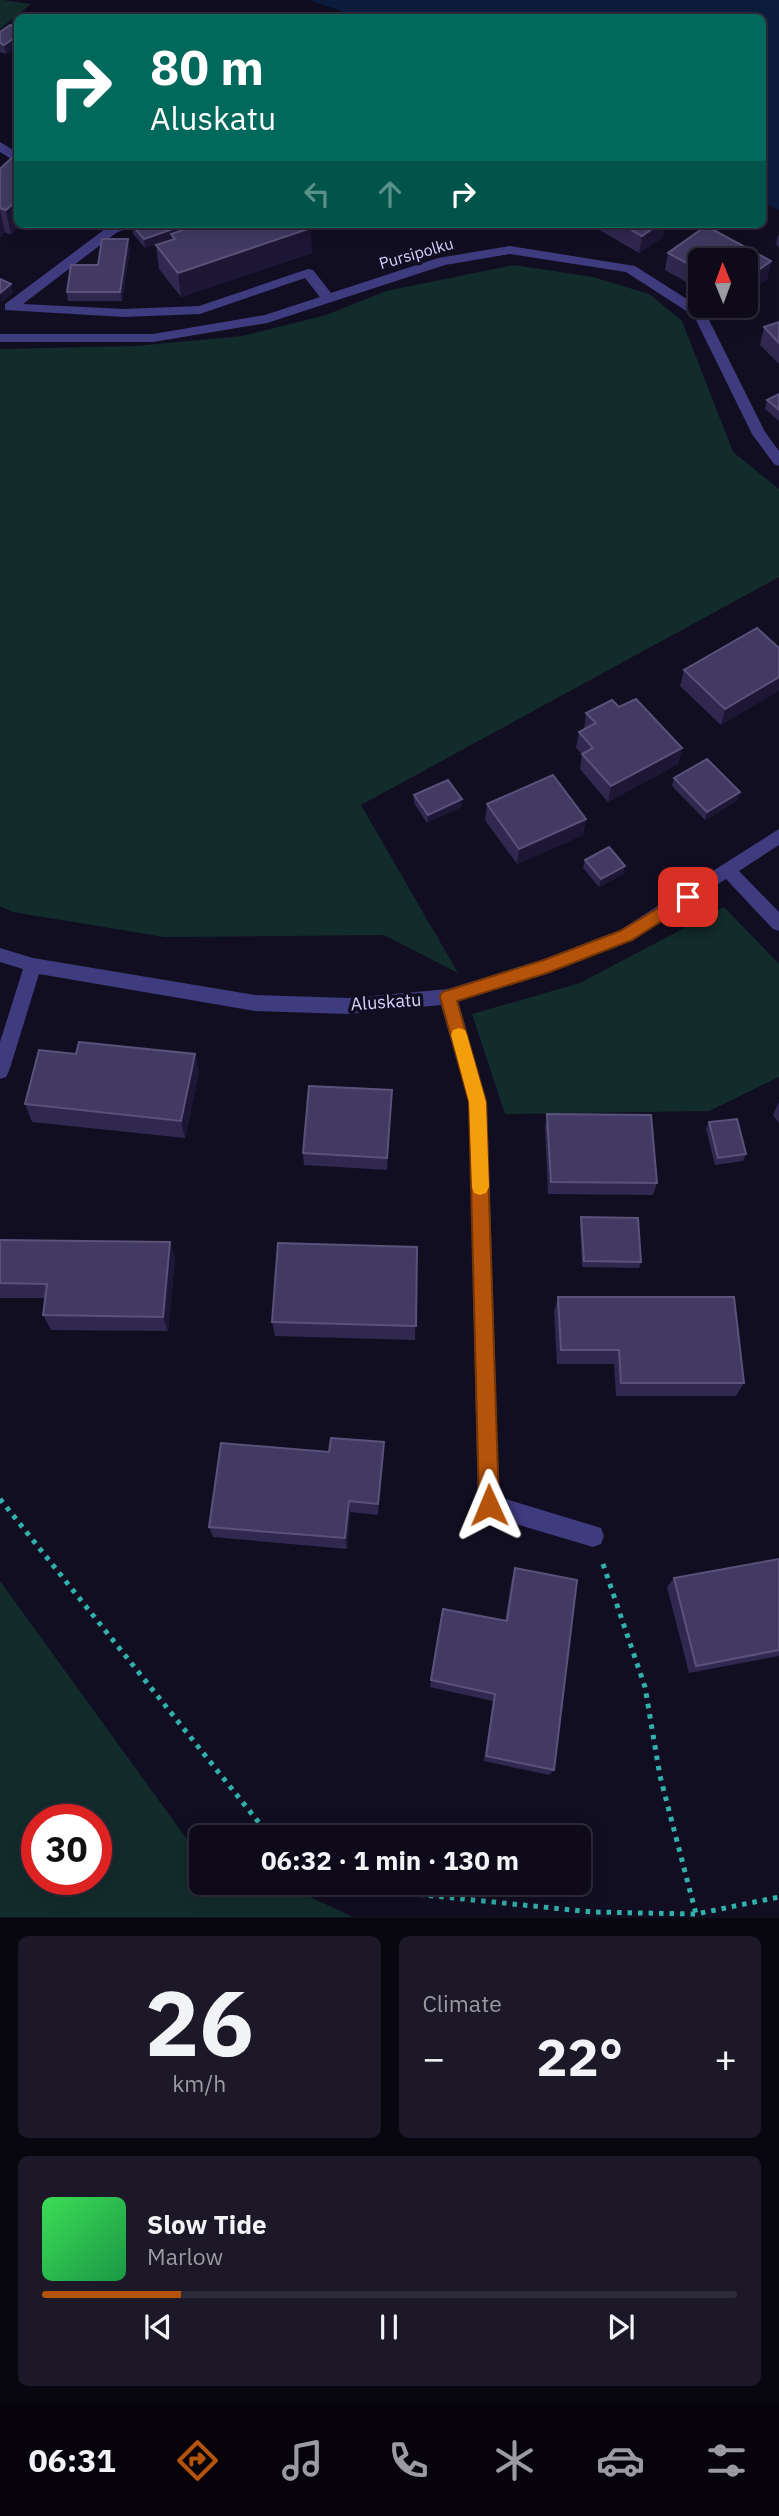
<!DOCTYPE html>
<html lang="en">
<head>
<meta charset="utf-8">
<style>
	body { margin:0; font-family:"IBM Plex Sans",sans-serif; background:#1c1827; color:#f1f3f6; height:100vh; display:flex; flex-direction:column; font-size:26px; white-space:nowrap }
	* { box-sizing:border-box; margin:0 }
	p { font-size:23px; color:#9b9aa2 }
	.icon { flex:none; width:38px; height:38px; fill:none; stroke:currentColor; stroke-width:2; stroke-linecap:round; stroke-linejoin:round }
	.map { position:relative; height:1918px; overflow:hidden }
	.drawer { display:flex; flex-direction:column; gap:18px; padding:18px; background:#08060e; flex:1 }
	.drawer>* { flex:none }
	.banner { position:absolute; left:14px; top:14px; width:752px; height:214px; border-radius:10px; box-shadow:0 4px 18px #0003,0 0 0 2px #2e2b39; background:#00695c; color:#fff; overflow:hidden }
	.needle { width:46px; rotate:359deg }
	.buttons { position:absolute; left:688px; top:248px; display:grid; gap:14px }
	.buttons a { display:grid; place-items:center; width:70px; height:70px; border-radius:10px; background:#0e0a1a; box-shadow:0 4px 18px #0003,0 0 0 2px #2e2b39; font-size:35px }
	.speed { position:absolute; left:21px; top:1804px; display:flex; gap:14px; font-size:35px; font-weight:700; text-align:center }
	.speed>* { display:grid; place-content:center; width:91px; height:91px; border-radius:50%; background:#0e0a1a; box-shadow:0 4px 18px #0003,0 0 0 2px #2e2b39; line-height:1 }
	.speed .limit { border:10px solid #d22; background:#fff; color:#111 }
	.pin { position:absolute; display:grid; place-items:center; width:60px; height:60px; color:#fff; margin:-30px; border-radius:14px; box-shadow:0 4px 10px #0006 }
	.me { position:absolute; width:77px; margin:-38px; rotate:359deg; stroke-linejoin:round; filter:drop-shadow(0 0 5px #0008) }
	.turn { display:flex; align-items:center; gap:24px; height:147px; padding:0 21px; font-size:32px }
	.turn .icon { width:91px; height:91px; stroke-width:2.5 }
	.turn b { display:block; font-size:49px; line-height:60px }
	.lanes { display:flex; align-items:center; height:66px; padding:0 21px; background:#0003; justify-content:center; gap:35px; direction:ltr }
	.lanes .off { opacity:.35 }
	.big { font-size:52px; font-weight:800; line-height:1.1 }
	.drawer .widget { flex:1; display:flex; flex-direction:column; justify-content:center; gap:10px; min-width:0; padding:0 24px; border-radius:10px; background:#1c1827 }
	.drawer .dial { align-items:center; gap:0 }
	.dial b { font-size:91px; line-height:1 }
	.song { display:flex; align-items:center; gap:21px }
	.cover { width:84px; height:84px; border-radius:10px; background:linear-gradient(135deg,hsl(130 70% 55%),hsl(140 70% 35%)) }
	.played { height:7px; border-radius:4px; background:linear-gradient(90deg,#b45309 20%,#2e2b39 20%) }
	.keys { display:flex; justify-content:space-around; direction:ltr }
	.heat { display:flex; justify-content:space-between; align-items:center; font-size:38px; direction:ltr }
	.drawer .tiles { flex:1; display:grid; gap:18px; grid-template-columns:1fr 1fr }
	.widget:last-child { grid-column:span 2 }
	.trip { position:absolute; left:189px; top:1825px; width:402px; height:70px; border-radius:10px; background:#0e0a1a; box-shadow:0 4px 18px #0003,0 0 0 2px #2e2b39; font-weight:800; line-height:70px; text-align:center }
	.tab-bar { display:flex; height:112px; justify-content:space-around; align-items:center; background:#06040a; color:#9b9aa2 }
	.tab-bar .icon { width:49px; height:49px }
	.tab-bar .selected { color:#b45309 }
	.tab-bar b { font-size:32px; color:#f1f3f6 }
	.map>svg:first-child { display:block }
	.green { fill:#122c2b; fill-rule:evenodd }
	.water { fill:#0b1c3e }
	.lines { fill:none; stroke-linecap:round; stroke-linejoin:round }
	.path { stroke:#32b0ac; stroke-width:5; stroke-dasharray:4.5 6; stroke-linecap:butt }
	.minor { fill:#3f3b7f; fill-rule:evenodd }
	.wall { fill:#31284f }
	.shaded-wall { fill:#1d1635 }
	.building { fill:#423a62; stroke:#5a527a; stroke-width:2 }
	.route { fill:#b45309; stroke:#753606; stroke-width:2 }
	.slow { fill:#f59e0b }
	.labels { text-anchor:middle; stroke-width:7; stroke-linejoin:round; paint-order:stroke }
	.far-street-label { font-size:16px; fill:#d7d1fd; stroke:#120e22 }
	.street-label { font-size:18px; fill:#d7d1fd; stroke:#120e22 }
</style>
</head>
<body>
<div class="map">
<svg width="779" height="1918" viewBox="0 0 779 1918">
	<rect width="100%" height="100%" fill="#120e22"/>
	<g class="green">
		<polygon points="0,0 3,0 31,4 0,29"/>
		<polygon points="514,265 593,277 649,294 682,321 733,452 779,489 779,577 361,805 458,973 384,935 164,937 13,912 0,906 0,349 136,346 242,336 326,315 386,291"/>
		<polygon points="724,907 779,964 779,1077 709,1111 505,1114 472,1014 580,983"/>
		<path d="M0,1581L186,1838L201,1845V1883H280L353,1917H0ZM37,1820H96V1880H37Z"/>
	</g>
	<polygon class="water" points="309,0 779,0 779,210 763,203 763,18 361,18"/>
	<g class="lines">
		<g class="path">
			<polyline points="0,1499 264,1829 277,1838"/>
			<polyline points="603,1564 645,1687 660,1776 696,1914"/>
			<polyline points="357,1883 375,1890 592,1912 696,1914 779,1897"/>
		</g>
		<g class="minor">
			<polygon points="0,142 18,153 18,163 0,152"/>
			<polygon points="102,224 136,224 116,233 23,304 124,309 199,306 308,269 313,270 331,293 438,258 510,246 635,266 704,310 765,432 779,451 779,466 774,464 752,434 694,316 626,272 510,254 445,265 267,323 153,342 0,342 0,334 153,334 265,315 320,297 305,278 200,314 124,317 5,310 5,304 105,229"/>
			<polygon points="779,829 779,845 739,871 779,912 779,931 773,929 726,879 632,940 553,971 458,1001 487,1102 499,1497 601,1528 604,1536 601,1544 593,1547 489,1516 482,1512 478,1505 469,1102 441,1005 349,1014 255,1011 39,974 9,1071 6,1077 0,1079 0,1042 23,969 0,962 0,948 33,958 255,995 349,998 448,989 544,959 620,930"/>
		</g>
	</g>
	<g class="wall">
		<polygon points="18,28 18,46 6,54 0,52 0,32"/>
		<polygon points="0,169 11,235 5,232 0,237"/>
		<polygon points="134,224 215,224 209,226 210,228 312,253 181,297 159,269 156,245 172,239 145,248 133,234 132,225"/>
		<polygon points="477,224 521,224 477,226"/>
		<polygon points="589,224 665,224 663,237 639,253"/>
		<polygon points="778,235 779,235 779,247 776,245"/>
		<polygon points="130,248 122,301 68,301 67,292"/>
		<polygon points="668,253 771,261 767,279 746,295 746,261 700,261 700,283 695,287 665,270"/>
		<polygon points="779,322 779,364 760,345 764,327"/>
		<polygon points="779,394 779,421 765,409 767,400"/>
		<polygon points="779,648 721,725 680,686 684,670"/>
		<polygon points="619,707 682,748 678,764 608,802 580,769 582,754 576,748 579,732 584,729 586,713"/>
		<polygon points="674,778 738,800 705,820 672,786"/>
		<polygon points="414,795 462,799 461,807 427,823 414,803"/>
		<polygon points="487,804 586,819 583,835 517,864 485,820"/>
		<polygon points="585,860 624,874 599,887 583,868"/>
		<polygon points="76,1054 199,1072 185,1138 32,1122 25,1104"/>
		<polygon points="392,1090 387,1170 304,1165 303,1153"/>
		<polygon points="779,1102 779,1123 773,1115"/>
		<polygon points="547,1114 657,1183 653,1195 548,1194 545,1127"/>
		<polygon points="709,1122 746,1154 743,1161 715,1165 706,1129"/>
		<polygon points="581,1217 641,1262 639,1268 582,1267 580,1224"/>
		<polygon points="0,1240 170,1242 175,1258 168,1331 51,1330 43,1315 45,1298 0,1298"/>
		<polygon points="417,1247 415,1340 275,1336 272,1322"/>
		<polygon points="558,1297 744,1383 736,1396 616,1396 614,1364 557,1364 554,1312"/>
		<polygon points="384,1442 384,1454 378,1515 350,1512 347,1549 213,1537 209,1527 329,1452"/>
		<polygon points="779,1559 779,1656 689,1673 667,1587 674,1578"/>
		<polygon points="515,1568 554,1770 549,1775 484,1761 493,1701 430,1687 443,1609 505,1621 512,1578"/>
	</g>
	<g class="shaded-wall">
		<polygon points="18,35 18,46 6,54 4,45"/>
		<polygon points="18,199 18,224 22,224 11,235 6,210"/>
		<polygon points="0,210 5,232 0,237"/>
		<polygon points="187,224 215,224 174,238 171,234 172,239 145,248 144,239"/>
		<polygon points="659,224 665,224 663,237 639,253 642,236"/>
		<polygon points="311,228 312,253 181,297 178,273"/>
		<polygon points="128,239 130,248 122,301 120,292"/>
		<polygon points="771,261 767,279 746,295 746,279"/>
		<polygon points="700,268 700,283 695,287 698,269"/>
		<polygon points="11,284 13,293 1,303 0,293"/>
		<polygon points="779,677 779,691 721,725 725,709"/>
		<polygon points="682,748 678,764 608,802 611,786"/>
		<polygon points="740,792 738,800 705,820 707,812"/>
		<polygon points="462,799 461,807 427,823 428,815"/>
		<polygon points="586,819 583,835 517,864 519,849"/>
		<polygon points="625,866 624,874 599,887 601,879"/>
		<polygon points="195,1054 199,1072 185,1138 181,1121"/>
		<polygon points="392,1090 392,1103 387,1170 387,1158"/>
		<polygon points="170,1242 175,1258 168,1331 163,1317"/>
		<polygon points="384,1442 384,1454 378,1515 378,1504"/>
		<polygon points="349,1501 350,1512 347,1549 345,1538"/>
	</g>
	<g class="building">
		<polygon points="10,25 18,28 18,35 4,45 0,43 0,32"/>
		<polygon points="18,152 18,199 6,210 0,208 0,169"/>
		<polygon points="134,224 187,224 144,239 132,225"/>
		<polygon points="201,224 207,224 210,228 222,224 308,224 311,228 178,273 156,245 175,239 171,234"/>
		<polygon points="621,224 659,224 642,236"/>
		<polygon points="706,226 771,261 746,279 746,261 700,261 700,268 698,269 668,253"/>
		<polygon points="102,239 128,239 120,292 67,292 71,265 98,265"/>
		<polygon points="0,279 11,284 0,293"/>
		<polygon points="779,322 779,343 764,327"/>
		<polygon points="779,394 779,410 767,400"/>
		<polygon points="757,628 779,648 779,677 725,709 684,670"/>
		<polygon points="636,699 682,748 611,786 582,754 593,748 579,732 596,723 586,713 612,700 619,707"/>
		<polygon points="707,759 740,792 707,812 674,778"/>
		<polygon points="553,775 586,819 519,849 487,804"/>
		<polygon points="448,780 462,799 428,815 414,795"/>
		<polygon points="609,847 625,866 601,879 585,860"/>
		<polygon points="79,1042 195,1054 181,1121 25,1104 39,1050 76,1054"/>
		<polygon points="309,1086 392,1090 387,1158 303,1153"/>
		<polygon points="547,1114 651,1115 657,1183 551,1182"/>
		<polygon points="737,1119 746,1154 718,1158 709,1122"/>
		<polygon points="581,1217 638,1218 641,1262 584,1261"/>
		<polygon points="0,1240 170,1242 163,1317 43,1315 47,1284 0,1283"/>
		<polygon points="278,1243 417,1247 416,1326 272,1322"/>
		<polygon points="558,1297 734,1297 744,1383 621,1383 619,1350 561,1350"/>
		<polygon points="331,1438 384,1442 378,1504 349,1501 345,1538 209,1527 221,1443 329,1452"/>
		<polygon points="779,1559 779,1650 696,1666 674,1578"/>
		<polygon points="515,1568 577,1580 554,1770 486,1756 495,1694 431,1680 443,1609 507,1621"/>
	</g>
	<polygon class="route" points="688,890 693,892 696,897 693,901 632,940 547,973 457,1001 486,1102 499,1505 496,1512 489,1515 482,1512 479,1505 469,1102 440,997 442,992 544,960 620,931"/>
	<polygon class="slow" points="459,1028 465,1030 467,1035 486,1102 489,1187 486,1193 480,1195 474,1193 472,1187 469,1102 451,1035 453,1030"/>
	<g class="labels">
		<g class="far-street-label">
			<text transform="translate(416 253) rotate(-16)" y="6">Pursipolku</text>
		</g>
		<g class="street-label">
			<text transform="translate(386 1002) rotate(-4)" y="6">Aluskatu</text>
		</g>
	</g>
</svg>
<div class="buttons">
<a><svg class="needle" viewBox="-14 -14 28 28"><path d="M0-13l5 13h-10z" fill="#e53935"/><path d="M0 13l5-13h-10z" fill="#9b9aa2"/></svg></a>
</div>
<div class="speed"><div class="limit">30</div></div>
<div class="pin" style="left:688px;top:897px;background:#d93025"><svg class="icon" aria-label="arrive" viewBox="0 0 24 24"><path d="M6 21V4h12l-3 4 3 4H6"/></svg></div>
<svg class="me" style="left:489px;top:1505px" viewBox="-20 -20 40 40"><path d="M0-17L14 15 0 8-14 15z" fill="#b45309" stroke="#fff" stroke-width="4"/></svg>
<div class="trip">06:32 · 1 min · 130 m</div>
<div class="banner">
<div class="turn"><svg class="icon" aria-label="right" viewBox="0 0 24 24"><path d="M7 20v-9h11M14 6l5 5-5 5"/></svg><div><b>80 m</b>Aluskatu</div></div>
<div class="lanes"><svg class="icon off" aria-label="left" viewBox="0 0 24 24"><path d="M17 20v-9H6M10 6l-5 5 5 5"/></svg><svg class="icon off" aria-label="ahead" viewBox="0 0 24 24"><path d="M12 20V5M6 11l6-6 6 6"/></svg><svg class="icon" aria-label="right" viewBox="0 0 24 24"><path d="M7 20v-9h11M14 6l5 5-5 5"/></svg></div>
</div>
</div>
<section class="drawer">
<div class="tiles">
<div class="widget dial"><b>26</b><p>km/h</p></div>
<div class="widget"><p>Climate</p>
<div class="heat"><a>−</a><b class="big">22°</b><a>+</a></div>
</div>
<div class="widget">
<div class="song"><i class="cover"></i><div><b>Slow Tide</b><p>Marlow</p></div></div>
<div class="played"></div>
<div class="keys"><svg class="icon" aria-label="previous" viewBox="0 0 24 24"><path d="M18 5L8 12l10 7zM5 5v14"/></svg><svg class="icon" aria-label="pause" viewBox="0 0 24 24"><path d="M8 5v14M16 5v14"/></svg><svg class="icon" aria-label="next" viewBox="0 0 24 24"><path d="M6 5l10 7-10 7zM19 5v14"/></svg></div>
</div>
</div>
</section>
<nav class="tab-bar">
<b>06:31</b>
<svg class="icon selected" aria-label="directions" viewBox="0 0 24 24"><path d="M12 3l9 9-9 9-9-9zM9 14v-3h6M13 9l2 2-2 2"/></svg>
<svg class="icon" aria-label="music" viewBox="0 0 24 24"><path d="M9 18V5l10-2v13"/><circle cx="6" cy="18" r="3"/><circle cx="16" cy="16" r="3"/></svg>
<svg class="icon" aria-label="phone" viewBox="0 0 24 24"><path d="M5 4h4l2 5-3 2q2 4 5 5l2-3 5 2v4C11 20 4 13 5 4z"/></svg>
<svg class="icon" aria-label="climate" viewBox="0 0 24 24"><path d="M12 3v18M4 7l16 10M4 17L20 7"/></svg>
<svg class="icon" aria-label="car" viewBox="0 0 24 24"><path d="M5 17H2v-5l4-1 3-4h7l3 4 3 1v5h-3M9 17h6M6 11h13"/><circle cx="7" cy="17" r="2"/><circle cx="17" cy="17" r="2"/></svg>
<svg class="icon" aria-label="filters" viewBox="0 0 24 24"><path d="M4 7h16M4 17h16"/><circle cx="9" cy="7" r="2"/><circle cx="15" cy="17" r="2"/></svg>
</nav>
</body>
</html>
